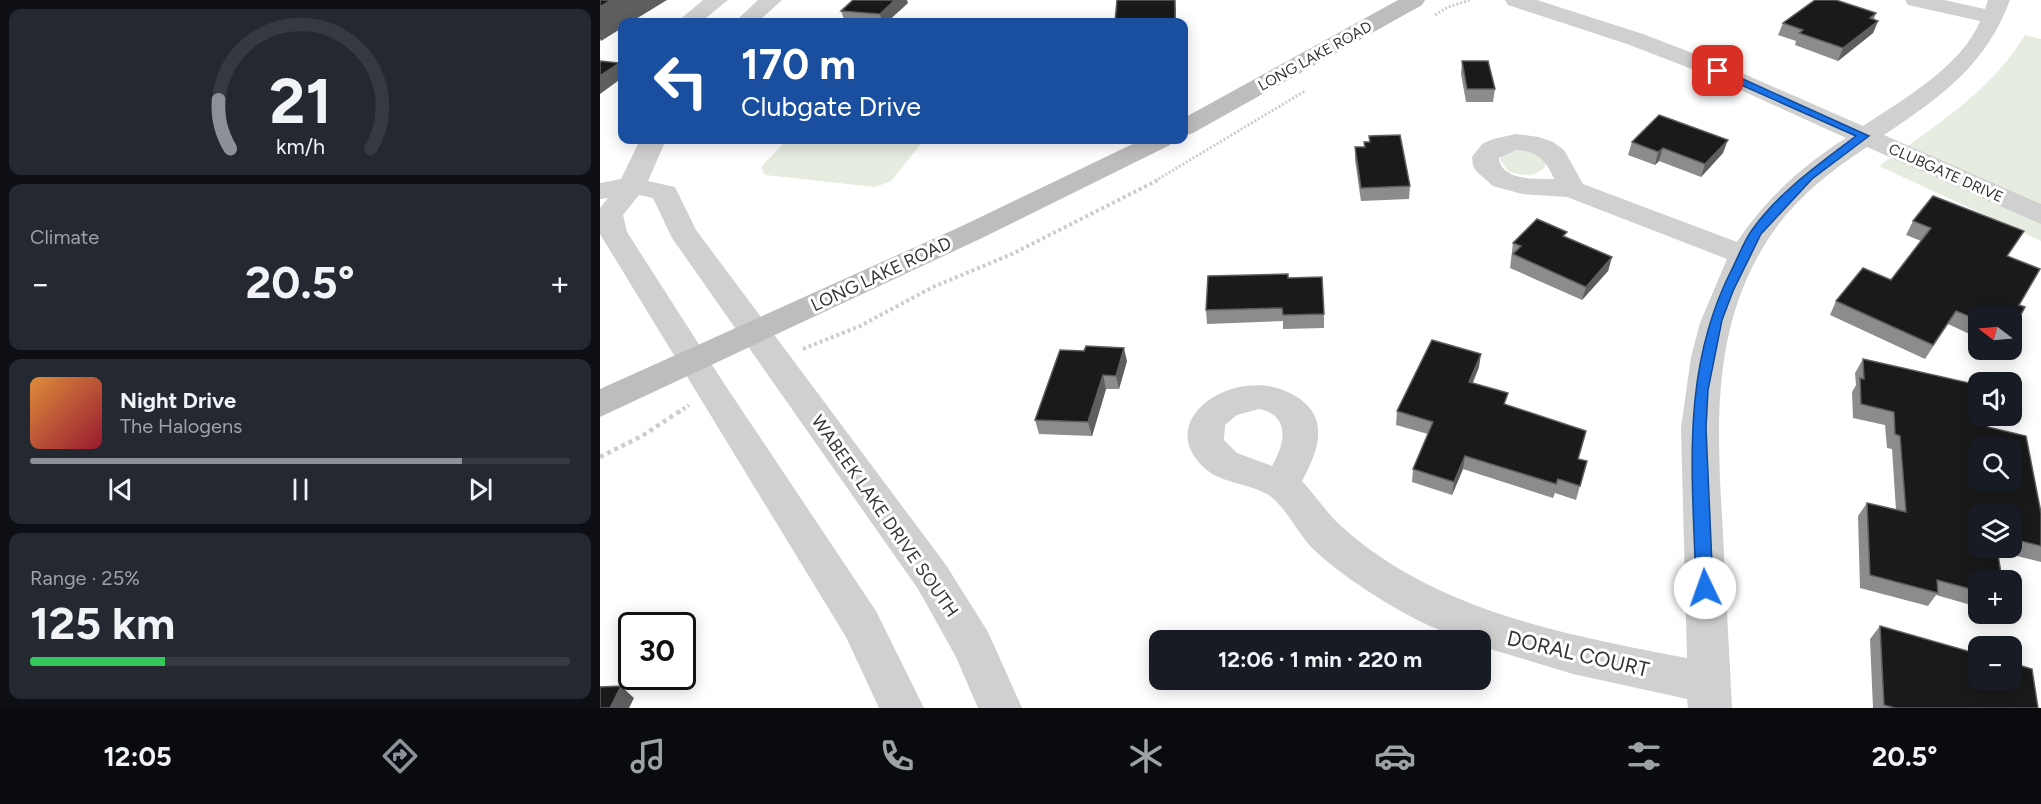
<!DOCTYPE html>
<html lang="en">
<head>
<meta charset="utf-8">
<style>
	body { margin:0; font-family:Figtree,sans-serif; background:#242831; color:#f1f3f6; height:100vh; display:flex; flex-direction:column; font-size:22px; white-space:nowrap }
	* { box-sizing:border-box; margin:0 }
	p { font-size:20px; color:#9ea1a6 }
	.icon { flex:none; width:33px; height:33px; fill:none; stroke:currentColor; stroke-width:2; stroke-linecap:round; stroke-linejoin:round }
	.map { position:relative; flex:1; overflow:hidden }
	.panel { display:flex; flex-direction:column; gap:9px; padding:9px; background:#0d0f14; width:600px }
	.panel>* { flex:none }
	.hud { position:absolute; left:18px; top:18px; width:570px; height:126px; border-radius:12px; box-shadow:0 3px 15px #0003; background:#1a4fa0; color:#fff; overflow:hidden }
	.needle { width:39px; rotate:286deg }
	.controls { position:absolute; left:1368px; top:306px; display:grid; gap:12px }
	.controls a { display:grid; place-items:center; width:54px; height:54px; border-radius:12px; background:#171b24; box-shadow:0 3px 15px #0003; font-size:30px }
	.speed { position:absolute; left:18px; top:612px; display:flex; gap:12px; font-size:30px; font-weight:700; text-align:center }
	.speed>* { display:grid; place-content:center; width:78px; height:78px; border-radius:50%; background:#171b24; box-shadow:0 3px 15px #0003; line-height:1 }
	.speed .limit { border:3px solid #111; border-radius:9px; background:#fff; color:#111 }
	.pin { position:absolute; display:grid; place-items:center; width:51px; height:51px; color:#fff; margin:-26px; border-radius:12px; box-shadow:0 3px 9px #0006 }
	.me { position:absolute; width:66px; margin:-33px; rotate:357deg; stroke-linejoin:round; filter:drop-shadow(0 0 4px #0008) }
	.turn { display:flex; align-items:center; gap:21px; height:126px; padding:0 24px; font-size:27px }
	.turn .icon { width:78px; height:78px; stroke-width:2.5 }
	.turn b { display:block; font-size:42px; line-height:51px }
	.big { font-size:45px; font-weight:700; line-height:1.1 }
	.panel .card { flex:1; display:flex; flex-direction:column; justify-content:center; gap:9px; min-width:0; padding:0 21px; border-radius:12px; background:#242831 }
	.panel .dial { align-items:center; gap:0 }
	.dial svg { height:156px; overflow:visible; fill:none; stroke:#363941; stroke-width:7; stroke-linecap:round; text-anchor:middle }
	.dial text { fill:#f1f3f6; stroke:none }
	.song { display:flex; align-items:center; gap:18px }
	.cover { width:72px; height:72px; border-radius:9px; background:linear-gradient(135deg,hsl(30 70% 55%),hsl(350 70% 35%)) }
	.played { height:6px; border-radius:3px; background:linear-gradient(90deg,#8c9099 80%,#363941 80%) }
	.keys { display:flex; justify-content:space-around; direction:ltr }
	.heat { display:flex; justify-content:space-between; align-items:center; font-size:33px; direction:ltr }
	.charge { height:9px; border-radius:4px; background:linear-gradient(90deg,#34c759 25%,#363941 0) }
	.trip { position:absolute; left:549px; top:630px; width:342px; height:60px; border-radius:12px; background:#171b24; box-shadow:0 3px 15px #0003; font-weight:700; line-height:60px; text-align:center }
	.menu { display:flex; height:96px; justify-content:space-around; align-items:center; background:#090b0e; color:#9ea1a6 }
	.menu .icon { width:42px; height:42px }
	.menu .current { color:#8c9099 }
	.menu b { font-size:27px; color:#f1f3f6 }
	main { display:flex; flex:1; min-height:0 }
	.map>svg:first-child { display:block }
	.green { fill:#e6ecdf }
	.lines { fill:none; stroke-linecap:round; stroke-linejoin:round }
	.path-far2 { stroke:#cdcdcd; stroke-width:3; stroke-dasharray:2 2; stroke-linecap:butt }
	.path-far1 { stroke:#cdcdcd; stroke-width:4; stroke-dasharray:3 3; stroke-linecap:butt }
	.path { stroke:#cdcdcd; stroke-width:4.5; stroke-dasharray:4 4; stroke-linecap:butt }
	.minor { fill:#d0d0d0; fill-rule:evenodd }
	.secondary { fill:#bdbdbd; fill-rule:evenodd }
	.wall { fill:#8c8c8c; fill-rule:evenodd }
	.shaded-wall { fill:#5f5f5f }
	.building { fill:#1a1a1a; stroke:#5f5f5f; stroke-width:1.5; fill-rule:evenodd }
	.route { fill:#1a73e8; stroke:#114b97; stroke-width:1.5 }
	.labels { text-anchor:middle; stroke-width:6; stroke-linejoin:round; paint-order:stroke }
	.far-street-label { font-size:15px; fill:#333; stroke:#fff }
	.street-label { font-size:18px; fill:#333; stroke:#fff }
	.near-street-label { font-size:21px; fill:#333; stroke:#fff }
</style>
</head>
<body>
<main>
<section class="panel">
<div class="card dial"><svg viewBox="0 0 100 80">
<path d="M14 69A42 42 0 1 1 86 69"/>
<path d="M14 69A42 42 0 0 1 8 44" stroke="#8c9099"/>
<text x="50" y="56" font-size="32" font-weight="700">21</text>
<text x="50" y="72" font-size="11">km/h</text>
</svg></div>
<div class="card"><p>Climate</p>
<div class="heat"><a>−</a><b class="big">20.5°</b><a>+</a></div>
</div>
<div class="card">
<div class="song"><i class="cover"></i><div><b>Night Drive</b><p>The Halogens</p></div></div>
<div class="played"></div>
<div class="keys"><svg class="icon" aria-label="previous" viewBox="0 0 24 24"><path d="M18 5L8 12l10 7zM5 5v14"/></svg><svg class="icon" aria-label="pause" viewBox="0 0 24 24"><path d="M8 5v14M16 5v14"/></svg><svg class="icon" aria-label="next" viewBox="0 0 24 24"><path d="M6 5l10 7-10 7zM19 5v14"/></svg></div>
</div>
<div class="card"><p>Range · 25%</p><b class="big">125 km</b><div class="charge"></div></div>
</section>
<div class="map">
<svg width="1441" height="708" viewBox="0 0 1441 708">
	<rect width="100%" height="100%" fill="#fff"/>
	<g class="green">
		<path d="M1425,35L1441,39V241L1279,166C1333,127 1390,93 1425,35Z"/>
		<polygon points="187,140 324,140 291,181 275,187 165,175 161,167"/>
		<path d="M916,150L933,151L946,163L945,167C935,178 921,176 908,171L900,160L903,155Z"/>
	</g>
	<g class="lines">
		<g class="path-far2">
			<polyline points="835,15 848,7 870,0"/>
			<polyline points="555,181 705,91"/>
		</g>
		<g class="path-far1">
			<polyline points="203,349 260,326 333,287 412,254 558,180"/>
			<polyline points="78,413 89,405"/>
		</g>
		<polyline class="path" points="0,457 42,436 80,411"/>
		<g class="minor">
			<polygon points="103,0 128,0 101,22 77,22"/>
			<polygon points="158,0 182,0 158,22 135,22"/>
			<path d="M905,0H937L1043,34L1126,66L1263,126C1301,101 1363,65 1380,21L1308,5L1305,0H1344L1385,9L1388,0H1410C1386,65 1341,97 1284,135L1441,204V224L1267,147C1231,171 1198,196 1173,232C1109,324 1117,430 1123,535C1126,593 1129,650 1132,708H1088L1087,699L973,674L880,646V640C836,640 743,579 711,547C698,533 683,503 667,494C650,485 629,483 612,474C541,423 641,356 700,399C731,421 716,455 702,481C715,495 726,512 741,526C835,611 966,635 1087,658L1081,428L1091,357L1100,323L1127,259L967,197L922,194L893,186L877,172L873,166L872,157L882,144L893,139L916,134L939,137L953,142L964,150L983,184L1137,242C1166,198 1202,166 1246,138L1110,76L1027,44L908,5ZM916,150C937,151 946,160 954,179C937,179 901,181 899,158ZM659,409C691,415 685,444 672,466L637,453L624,440L625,425L637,415Z"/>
			<polygon points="40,140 66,140 48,181 75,187 96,230 346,565 388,632 422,708 378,708 356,657 318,589 72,238 53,198 39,195 23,215 27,232 123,382 276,611 324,708 279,708 246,637 0,234 0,208 8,198 0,199 0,183 21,179"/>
		</g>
		<g class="secondary">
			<polygon points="798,0 825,0 822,5 593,133 584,136 584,118"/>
			<polygon points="541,140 574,140 570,145 382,238 0,417 0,389 362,226"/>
		</g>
	</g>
	<g class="wall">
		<polygon points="308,3 287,22 245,22 241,11"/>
		<polygon points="1276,13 1274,19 1278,21 1273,33 1238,61 1195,45 1196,41 1178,35 1183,23"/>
		<polygon points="862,61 895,89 893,102 866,102 861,74"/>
		<polygon points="769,136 810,186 809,199 761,201 755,160 755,147 764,147 764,142 769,142"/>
		<polygon points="1032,142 1123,153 1101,177 1059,161 1055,165 1028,155"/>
		<polygon points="1313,221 1408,256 1378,316 1378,338 1348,324 1325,359 1230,315 1236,301 1291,280 1321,241 1306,235"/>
		<polygon points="966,237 1012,257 1008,271 982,300 910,268 913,243"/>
		<polygon points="688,278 724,314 724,328 683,329 683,321 607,324 606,310"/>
		<polygon points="460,350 527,361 519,389 506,389 492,436 439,434 435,420"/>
		<path d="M1263,359L1388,427L1441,513V562L1397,551L1378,580V607L1336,595L1328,606L1260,588L1258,516L1267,503L1296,510L1292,449L1287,448L1285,425L1253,418L1252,392L1256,385L1255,373ZM1412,514V548H1378Z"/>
		<polygon points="879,367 873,383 906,405 978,459 987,461 976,500 955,493 953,498 863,469 852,495 812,482 813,469 828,434 796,425 797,411"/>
		<polygon points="1280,626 1438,708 1273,708 1270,639"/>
	</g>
	<g class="shaded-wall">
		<polygon points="11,0 67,0 31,22 22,22 22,28 1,41 0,39 0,7"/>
		<polygon points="295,0 307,0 308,3 287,22 282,22 280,14"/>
		<polygon points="575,0 576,11 576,22 575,22"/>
		<polygon points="1278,21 1273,33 1238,61 1243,48"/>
		<polygon points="19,63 22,70 22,78 0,94 0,76"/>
		<polygon points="1128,140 1123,153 1101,177 1105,164"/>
		<polygon points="1063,148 1059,161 1055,165 1058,152"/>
		<polygon points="1012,257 1008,271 982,300 986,287"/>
		<polygon points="524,348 527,361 519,389 516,376"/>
		<polygon points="881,354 879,367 867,395 869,382"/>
		<polygon points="503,375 506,389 492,436 488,422"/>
		<polygon points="865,456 863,469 852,495 854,482"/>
		<polygon points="21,686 34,698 29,708 10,708"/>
	</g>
	<g class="building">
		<polygon points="0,0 11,0 0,7"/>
		<polygon points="253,0 295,0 280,14 241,11"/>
		<polygon points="517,0 575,0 575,22 515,22"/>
		<polygon points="1215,0 1236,0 1276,13 1270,18 1278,21 1243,48 1199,33 1203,30 1183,23"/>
		<polygon points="0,61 19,63 0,76"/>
		<polygon points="862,61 888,61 895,89 867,89"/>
		<polygon points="1059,115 1128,140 1105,164 1063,148 1058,152 1032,142"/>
		<polygon points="800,135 810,186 761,188 755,147 765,147 764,142 770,142 769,136"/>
		<polygon points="1333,196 1424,231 1407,256 1440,269 1419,305 1425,307 1412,331 1412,316 1378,316 1378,320 1356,311 1333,345 1236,301 1263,268 1291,280 1331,228 1313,221"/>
		<polygon points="937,219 967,232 963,236 1012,257 986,287 913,254 921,246 913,243"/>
		<polygon points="688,274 688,278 722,277 724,314 683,315 682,308 606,310 608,276"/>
		<polygon points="832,340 881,354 869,382 908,393 904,404 986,431 978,459 987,461 980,486 958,479 956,484 865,456 854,482 813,469 833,422 797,411"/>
		<polygon points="486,346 524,348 516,376 503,375 488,422 435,420 460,350 484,351"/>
		<path d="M1263,359L1378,385V416H1387L1388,427L1426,436L1441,513V546L1412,539V514H1378V548H1397L1402,580H1378V591L1337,580L1338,593L1270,575L1267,503L1306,512L1300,436L1295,434L1294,412L1261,404L1260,378L1264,379ZM1378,448H1412V482H1378Z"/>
		<polygon points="1280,626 1378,654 1378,680 1412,680 1412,663 1432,669 1438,708 1295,708 1284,705"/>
		<polygon points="21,686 10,708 0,708 0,687"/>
	</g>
	<path class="route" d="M1114,69H1121L1269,136L1212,179L1161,234L1133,291L1122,320L1108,390L1106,428L1113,588L1111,593L1105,595L1099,593L1096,588C1093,475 1079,371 1133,267C1139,255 1144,241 1152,230C1179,192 1219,164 1256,136L1114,73Z"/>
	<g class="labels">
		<g class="far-street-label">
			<text transform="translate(715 56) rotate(-29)" y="5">LONG LAKE ROAD</text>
			<text transform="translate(1346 173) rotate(24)" y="5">CLUBGATE DRIVE</text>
		</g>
		<g class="street-label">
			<text transform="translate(281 274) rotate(-25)" y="6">LONG LAKE ROAD</text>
			<text transform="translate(285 516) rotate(55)" y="6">WABEEK LAKE DRIVE SOUTH</text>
		</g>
		<g class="near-street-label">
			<text transform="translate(978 654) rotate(13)" y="7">DORAL COURT</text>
		</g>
	</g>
</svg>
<div class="controls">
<a><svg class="needle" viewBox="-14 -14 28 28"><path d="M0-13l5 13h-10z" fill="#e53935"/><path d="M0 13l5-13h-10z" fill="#9ea1a6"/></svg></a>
<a><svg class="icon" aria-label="sound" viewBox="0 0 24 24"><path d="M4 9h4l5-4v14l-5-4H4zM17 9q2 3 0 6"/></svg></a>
<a><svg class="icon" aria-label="search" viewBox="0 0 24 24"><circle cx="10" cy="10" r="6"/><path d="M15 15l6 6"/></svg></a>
<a><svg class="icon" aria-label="layers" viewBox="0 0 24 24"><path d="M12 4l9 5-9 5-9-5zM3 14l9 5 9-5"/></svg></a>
<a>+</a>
<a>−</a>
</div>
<div class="speed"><div class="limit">30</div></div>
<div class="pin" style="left:1118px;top:71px;background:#d93025"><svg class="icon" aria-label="arrive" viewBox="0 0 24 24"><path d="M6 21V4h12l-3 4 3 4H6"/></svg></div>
<svg class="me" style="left:1105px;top:588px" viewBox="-20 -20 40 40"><circle r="19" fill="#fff"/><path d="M0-13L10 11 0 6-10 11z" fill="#1a73e8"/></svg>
<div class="trip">12:06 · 1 min · 220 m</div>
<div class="hud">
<div class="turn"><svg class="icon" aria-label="left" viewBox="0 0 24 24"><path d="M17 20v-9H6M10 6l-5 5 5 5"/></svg><div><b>170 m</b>Clubgate Drive</div></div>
</div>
</div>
</main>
<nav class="menu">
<b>12:05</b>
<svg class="icon current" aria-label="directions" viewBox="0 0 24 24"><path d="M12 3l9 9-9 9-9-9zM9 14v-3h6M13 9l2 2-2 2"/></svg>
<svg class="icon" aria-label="music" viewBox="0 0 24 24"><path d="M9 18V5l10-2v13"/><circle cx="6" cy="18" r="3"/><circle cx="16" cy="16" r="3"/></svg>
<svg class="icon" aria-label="phone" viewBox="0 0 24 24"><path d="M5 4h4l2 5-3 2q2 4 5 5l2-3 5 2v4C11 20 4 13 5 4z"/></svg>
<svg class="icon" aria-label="climate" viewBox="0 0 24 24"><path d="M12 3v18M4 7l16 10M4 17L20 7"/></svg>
<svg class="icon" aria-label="car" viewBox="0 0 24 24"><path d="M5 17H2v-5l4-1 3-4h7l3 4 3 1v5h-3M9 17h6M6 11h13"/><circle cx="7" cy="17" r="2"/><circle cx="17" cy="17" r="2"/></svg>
<svg class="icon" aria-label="filters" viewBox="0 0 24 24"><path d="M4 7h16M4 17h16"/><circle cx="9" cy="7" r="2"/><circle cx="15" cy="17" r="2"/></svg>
<b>20.5°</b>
</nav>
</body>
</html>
